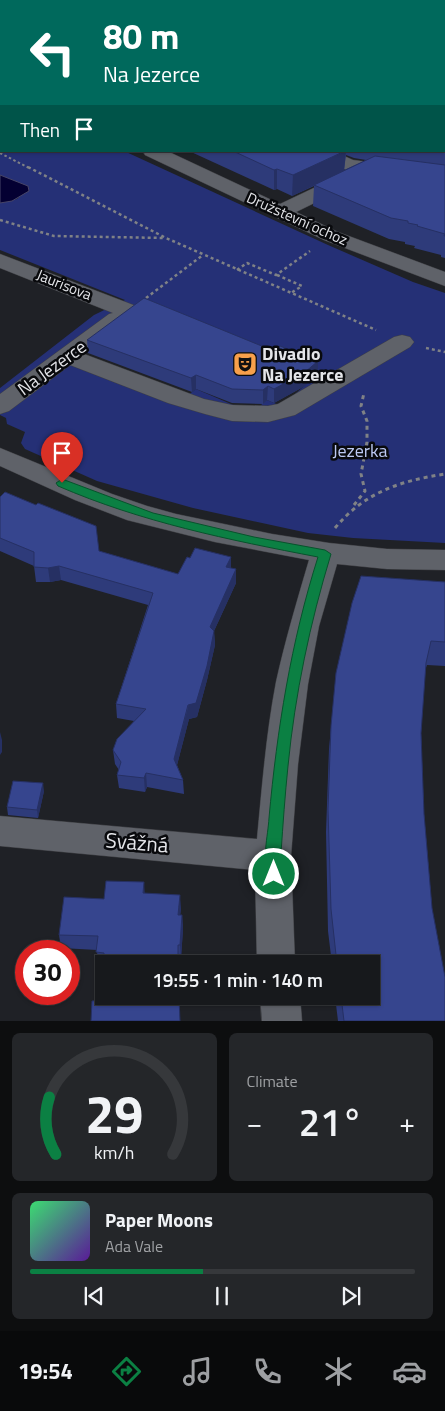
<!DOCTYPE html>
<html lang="en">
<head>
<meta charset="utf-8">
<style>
	body { margin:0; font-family:"Titillium Web",sans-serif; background:#242629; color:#f1f3f6; height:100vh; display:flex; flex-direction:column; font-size:19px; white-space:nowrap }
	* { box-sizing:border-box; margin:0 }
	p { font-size:16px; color:#9ea0a3 }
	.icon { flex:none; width:28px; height:28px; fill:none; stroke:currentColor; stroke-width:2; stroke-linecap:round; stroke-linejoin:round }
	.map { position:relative; height:1021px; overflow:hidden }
	.sheet { display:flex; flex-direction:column; gap:12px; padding:12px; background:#0d0e0f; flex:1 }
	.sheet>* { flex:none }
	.hud { position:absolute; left:0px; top:0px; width:445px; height:152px; box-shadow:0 1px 4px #0004,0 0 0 1px #36383b; background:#00695c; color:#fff; overflow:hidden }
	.speed { position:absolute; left:15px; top:940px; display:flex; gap:10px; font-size:25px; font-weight:700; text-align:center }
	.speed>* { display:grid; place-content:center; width:65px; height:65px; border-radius:50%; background:#17191c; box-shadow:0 1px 4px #0004,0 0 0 1px #36383b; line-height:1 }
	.speed .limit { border:8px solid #d22; background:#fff; color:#111 }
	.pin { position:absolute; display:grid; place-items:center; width:42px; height:42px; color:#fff; margin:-51px -21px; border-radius:50% 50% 50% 0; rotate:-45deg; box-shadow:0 0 5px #0007 }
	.pin .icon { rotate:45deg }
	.me { position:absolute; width:55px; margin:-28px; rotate:0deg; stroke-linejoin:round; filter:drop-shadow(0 0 4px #0008) }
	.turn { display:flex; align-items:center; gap:18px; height:105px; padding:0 20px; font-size:22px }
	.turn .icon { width:65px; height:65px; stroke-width:2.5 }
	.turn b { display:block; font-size:35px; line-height:42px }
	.then { display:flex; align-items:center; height:48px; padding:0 20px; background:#0003; gap:10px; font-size:19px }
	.big { font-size:38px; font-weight:600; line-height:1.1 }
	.sheet .widget { flex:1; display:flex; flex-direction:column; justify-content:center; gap:8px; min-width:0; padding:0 18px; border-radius:8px; background:#242629 }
	.sheet .dial { align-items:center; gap:0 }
	.dial svg { height:130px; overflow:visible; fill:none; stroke:#36383b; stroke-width:7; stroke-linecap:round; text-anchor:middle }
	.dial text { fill:#f1f3f6; stroke:none }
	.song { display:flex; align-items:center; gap:15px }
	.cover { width:60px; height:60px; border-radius:8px; background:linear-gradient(135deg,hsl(140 70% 55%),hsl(270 70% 35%)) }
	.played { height:5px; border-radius:2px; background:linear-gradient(90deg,#0b8043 45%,#36383b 45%) }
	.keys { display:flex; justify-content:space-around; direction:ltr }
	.heat { display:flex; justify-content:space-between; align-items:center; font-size:28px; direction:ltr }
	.sheet .tiles { flex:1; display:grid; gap:12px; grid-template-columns:1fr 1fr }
	.widget:last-child { grid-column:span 2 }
	.trip { position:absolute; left:95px; top:955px; width:285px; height:50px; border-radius:0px; background:#17191c; box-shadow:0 1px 4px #0004,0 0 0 1px #36383b; font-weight:600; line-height:50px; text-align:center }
	.tab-bar { display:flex; height:80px; justify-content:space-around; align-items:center; background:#090a0b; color:#9ea0a3 }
	.tab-bar .icon { width:35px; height:35px }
	.tab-bar .on { color:#0b8043 }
	.tab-bar b { font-size:22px; color:#f1f3f6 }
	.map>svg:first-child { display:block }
	.green { fill:#253076; fill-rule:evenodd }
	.water { fill:#040032; stroke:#474569 }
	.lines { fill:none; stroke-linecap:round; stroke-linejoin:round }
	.minor-casing { stroke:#3e3f43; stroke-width:1 }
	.path-far2 { stroke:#808286; stroke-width:2; stroke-dasharray:2.5 2.5; stroke-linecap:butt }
	.path-far1 { stroke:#808286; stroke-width:2.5; stroke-dasharray:3 3; stroke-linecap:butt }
	.path { stroke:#808286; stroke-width:3; stroke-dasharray:4 4; stroke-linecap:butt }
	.minor { fill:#5f6269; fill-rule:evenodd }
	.wall { fill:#2e3b7a; fill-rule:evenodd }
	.shaded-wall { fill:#263063 }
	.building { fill:#36458e; stroke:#263063 }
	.route { fill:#0b8043; stroke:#07532c }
	.labels { text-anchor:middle; stroke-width:5; stroke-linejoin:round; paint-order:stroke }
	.far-street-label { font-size:15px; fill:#e4e5e9; stroke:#090a0d }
	.poi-label { font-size:18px; font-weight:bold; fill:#e4e5e9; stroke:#090a0d; text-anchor:start }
	.street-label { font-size:18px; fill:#e4e5e9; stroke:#090a0d }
	.park-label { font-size:18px; fill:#bdcaf4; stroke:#090a0d }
	.near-street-label { font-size:21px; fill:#e4e5e9; stroke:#090a0d }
</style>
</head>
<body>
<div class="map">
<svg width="445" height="1021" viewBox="0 0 445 1021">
	<rect width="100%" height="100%" fill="#1f2126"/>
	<path class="green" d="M0,95L1,151H124L328,245L413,282L445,293V543L353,538L308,533L193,508L97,481L25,449L21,443L25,432L7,424L6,418L0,415V388L94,315L125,300L0,250V203L17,199L29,188L0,175ZM100,344L317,375L281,406L267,400L254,411L245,410L196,389L187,396L82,356Z"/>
	<polygon class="water" points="0,175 28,186 29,191 12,201 0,203"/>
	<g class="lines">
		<g class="minor-casing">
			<g id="minor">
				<polygon points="445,0 445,8 444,8 444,1 438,1"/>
				<rect x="0" y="23" width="1" height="10"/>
				<rect x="0" y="74" width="1" height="11"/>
				<polygon points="143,151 167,151 280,204 339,176 346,174 353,176 356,180 353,184 296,212 338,232 445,272 445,286 324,240 145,155"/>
				<polygon points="308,151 333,151 353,160 445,172 445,184 349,171 310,155"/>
				<polygon points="0,254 136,306 139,311 136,316 127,318 125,324 84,354 204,399 232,405 268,406 278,404 394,337 402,335 410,337 414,342 410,347 295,415 268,422 232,421 205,414 168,403 70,365 9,411 0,414 0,394 109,314 113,313 0,268"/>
				<path d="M0,448L112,494L147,506L176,514L272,534L329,543L387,549L445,550V570L387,569L337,564L319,626L308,684L298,764L291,856L295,964H257L255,870L0,846V816L257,839C262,787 266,734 276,682C285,641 297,601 309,560L215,542L127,520L75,500L0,466Z"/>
				<polygon points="260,996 300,996 302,1021 262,1021"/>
			</g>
		</g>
		<g class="path-far2">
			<polyline points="30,1 42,0"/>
			<polyline points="0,153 31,169"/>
		</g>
		<g class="path-far1">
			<polyline points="28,167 166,238 376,330"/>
			<polyline points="0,220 54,236 165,238"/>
			<polyline points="237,270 247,263 276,275 310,251"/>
			<polyline points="277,275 302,286 291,293"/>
			<polyline points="146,298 203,255"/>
			<polyline points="426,348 445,352"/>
		</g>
		<g class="path">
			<polyline points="354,505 365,491 361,474 367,442 367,421 361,406 364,393"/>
			<path d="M335,528C365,492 400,481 445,474"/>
		</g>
		<use href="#minor" class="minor"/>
	</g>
	<g class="wall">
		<polygon points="245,0 385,0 386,1 245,1"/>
		<polygon points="445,38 445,63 444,63 444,40"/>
		<path d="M445,74V258L441,257V255L414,248L415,246L405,244V242L389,239L313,206L314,186L292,196L277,189L274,190L189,151H444V77ZM346,155L354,158L366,160L344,170Z"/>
		<polygon points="87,340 318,375 303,387 274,403 267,400 263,404 232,403 196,389 192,392 88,353"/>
		<polygon points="0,497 99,551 178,574 190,558 231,557 231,568 236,569 236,583 214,631 215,645 207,680 197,717 189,719 177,765 183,780 184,794 147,787 145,792 119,788 117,775 119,770 115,764 113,750 134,721 117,718 116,704 148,605 61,580 50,582 36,582 34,566 0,551"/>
		<polygon points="445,582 445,666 427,665 425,670 421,733 424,814 432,908 445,1021 338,1021 335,996 371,996 371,964 332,964 328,931 326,832 329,749 336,673"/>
		<polygon points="44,791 38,818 8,815 7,807"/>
		<polygon points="145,894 181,908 180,915 182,915 183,929 181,958 98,966 97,950 61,948 59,935 104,899"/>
	</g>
	<g class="shaded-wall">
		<polygon points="346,151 344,171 292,196 293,175"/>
		<polygon points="277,169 277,189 274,190 274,170"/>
		<polygon points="318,361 318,375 303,387 274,403 274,389"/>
		<polygon points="196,375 196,389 192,392 191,378"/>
		<polygon points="268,386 267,400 263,404 263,390"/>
		<polygon points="231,557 231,571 226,567"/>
		<polygon points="59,566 61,580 50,582 48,568"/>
		<polygon points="236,569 236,583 214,631 215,645 207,680 197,717 189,719 175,773 174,759 210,627"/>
		<polygon points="0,732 2,740 2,752 0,755"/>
		<polygon points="146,773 147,787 145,792 144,778"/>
		<polygon points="43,783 44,791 38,818 37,810"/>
		<polygon points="144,882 145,896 143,893"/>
		<polygon points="180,895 181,908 179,929 178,915"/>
		<polygon points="182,915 183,929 181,958 180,945"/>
	</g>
	<g class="building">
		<polygon points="73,0 210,0 211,1 72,1"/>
		<polygon points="255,0 385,0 386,1 256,1"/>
		<polygon points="445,74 445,150 444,149 444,77"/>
		<polygon points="233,151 345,151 293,175 277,169 274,170"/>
		<polygon points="375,156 445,165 445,236 444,236 445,234 417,226 418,225 408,223 408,221 391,218 314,185"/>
		<polygon points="144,298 274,351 280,346 318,361 304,373 274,389 268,386 263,390 232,389 196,375 191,378 87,340"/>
		<polygon points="5,492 36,505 38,503 96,526 99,551 178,574 187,557 190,558 195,548 231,557 226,567 236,569 210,627 214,631 207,666 196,703 188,705 174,759 183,780 146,773 144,778 117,775 121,762 113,750 117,739 146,709 116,704 153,593 59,566 48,568 34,567 34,552 0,538 0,497"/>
		<polygon points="361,576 445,582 445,642 431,641 426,663 421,733 424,814 432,908 445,977 445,1021 344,1021 341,996 371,996 371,964 337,964 331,909 328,809 331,726 336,673 352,603"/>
		<polygon points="13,781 43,783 37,810 7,807"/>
		<polygon points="106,881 144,882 143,893 180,895 178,915 182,915 180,945 178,945 178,964 104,964 104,953 96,952 98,936 59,935 64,897 104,899"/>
		<polygon points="104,982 104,996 179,996 180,1021 91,1021 92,1001 103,1000"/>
	</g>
	<path class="route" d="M62,479L153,513L254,537L325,550L331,554C310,623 295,694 288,766C285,795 283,824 281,853C280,861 283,871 279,879L274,881L269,879C261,862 268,836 269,818C277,729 291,642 318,557C229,540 141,522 58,486L56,483Z"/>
	<defs>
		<g id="theatre-square" transform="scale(1.25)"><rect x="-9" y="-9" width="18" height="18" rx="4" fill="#f8a04b" stroke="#090a0d"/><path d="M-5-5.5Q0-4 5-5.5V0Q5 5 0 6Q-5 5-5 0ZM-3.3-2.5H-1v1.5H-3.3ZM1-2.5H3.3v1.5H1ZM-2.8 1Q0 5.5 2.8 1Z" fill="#111"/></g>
	</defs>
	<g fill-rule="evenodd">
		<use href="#theatre-square" x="245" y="364"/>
	</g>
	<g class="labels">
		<g class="far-street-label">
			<text transform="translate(297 219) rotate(24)" y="5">Družstevní ochoz</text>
			<text transform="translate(64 285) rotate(22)" y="5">Jaurisova</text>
		</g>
		<g class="poi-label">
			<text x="262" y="360">Divadlo<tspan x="262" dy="21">Na Jezerce</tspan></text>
		</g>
		<g class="street-label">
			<text transform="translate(52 368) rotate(-36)" y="6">Na Jezerce</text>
		</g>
		<g class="park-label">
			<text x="360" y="457">Jezerka</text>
		</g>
		<g class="near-street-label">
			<text transform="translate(137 843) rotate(5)" y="7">Svážná</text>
		</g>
	</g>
</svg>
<div class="speed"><div class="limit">30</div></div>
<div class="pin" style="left:62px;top:483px;background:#d93025"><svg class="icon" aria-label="arrive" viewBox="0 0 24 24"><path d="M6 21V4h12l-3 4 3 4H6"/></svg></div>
<svg class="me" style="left:274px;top:874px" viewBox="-20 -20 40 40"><circle r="17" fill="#0b8043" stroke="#fff" stroke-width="3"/><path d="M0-11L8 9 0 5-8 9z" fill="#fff"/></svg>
<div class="trip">19:55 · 1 min · 140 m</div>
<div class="hud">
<div class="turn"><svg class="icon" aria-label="left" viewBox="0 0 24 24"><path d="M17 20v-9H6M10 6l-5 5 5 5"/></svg><div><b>80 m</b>Na Jezerce</div></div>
<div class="then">Then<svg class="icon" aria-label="arrive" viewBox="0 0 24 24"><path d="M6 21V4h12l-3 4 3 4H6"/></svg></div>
</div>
</div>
<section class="sheet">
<div class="tiles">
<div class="widget dial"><svg viewBox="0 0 100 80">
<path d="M14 69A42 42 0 1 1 86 69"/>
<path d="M14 69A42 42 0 0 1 10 34" stroke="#0b8043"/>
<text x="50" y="56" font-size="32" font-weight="700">29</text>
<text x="50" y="72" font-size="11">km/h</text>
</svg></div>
<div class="widget"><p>Climate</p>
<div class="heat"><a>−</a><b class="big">21°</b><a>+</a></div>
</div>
<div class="widget">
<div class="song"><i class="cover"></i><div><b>Paper Moons</b><p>Ada Vale</p></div></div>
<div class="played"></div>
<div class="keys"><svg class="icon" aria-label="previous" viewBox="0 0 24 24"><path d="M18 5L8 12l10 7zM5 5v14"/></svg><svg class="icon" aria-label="pause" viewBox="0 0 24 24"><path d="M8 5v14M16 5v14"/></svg><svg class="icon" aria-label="next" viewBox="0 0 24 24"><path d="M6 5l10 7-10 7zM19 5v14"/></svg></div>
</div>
</div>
</section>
<nav class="tab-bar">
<b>19:54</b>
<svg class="icon on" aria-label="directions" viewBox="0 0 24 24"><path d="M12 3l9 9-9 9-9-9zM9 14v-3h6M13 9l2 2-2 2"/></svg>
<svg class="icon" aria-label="music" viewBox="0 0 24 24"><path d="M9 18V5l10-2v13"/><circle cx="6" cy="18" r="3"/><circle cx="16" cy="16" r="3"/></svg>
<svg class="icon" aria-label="phone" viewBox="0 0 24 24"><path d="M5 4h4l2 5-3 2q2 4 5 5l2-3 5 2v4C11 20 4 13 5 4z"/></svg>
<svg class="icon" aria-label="climate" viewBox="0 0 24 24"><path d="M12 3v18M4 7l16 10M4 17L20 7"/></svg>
<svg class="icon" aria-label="car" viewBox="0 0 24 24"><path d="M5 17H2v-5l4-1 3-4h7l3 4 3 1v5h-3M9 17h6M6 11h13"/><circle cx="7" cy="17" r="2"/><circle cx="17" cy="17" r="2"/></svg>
</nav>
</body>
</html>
